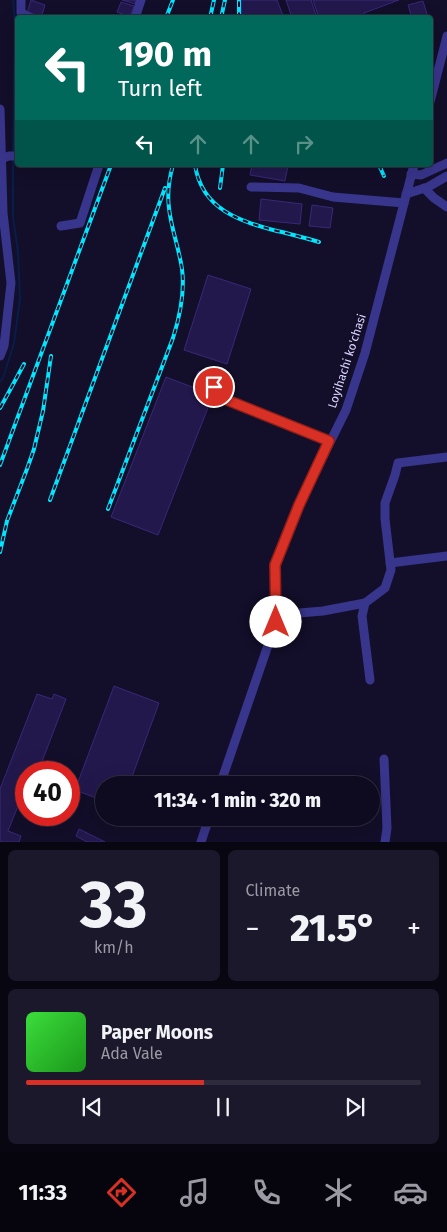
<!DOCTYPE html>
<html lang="en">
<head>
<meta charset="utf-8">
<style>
	body { margin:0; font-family:"Fira Sans",sans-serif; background:#1c182c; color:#f1f3f6; height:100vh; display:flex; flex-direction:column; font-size:19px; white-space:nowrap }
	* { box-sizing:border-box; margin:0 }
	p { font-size:16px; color:#9b9aa4 }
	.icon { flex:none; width:28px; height:28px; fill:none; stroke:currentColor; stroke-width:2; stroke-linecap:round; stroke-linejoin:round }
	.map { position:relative; height:842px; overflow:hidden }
	.details { display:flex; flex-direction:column; gap:8px; padding:8px; background:#080611; flex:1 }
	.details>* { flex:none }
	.guide { position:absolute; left:15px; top:15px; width:418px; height:152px; border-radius:5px; box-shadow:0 5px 20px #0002,0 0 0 1px #2e2b3d; background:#00695c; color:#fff; overflow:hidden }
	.speed { position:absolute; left:15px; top:761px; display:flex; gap:10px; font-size:25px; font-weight:700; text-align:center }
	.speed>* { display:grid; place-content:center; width:65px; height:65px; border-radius:50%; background:#0e0a1f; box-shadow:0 5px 20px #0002,0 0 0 1px #2e2b3d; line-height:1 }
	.speed .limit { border:8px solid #d22; background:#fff; color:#111 }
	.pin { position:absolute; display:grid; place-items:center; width:42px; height:42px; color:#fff; margin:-21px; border:2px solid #fff; border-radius:50%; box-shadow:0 1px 5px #0007 }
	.me { position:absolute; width:55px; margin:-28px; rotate:0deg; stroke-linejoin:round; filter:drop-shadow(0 0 4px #0008) }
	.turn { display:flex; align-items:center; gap:18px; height:105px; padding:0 20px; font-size:22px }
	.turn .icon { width:65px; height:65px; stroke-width:2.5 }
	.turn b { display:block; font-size:35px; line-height:42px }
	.lanes { display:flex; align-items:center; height:48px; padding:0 20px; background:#0003; justify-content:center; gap:25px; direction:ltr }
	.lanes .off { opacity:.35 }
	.big { font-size:38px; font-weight:800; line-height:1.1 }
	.details .card { flex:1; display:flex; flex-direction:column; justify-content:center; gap:8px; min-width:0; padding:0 18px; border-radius:8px; background:#1c182c }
	.details .dial { align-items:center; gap:0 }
	.dial b { font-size:65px; line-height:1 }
	.song { display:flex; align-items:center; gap:15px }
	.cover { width:60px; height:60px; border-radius:8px; background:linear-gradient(135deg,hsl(120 70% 55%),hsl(120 70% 35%)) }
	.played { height:5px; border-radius:2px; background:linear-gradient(90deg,#d93025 45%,#2e2b3d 45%) }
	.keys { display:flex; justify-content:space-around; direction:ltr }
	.heat { display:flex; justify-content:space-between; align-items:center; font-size:28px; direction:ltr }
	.details .tiles { flex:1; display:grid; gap:8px; grid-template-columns:1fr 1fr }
	.card:last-child { grid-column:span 2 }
	.trip { position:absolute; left:95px; top:776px; width:285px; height:50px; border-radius:25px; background:#0e0a1f; box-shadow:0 5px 20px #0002,0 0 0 1px #2e2b3d; font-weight:800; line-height:50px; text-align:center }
	.tabs { display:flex; height:80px; justify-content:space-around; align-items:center; background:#06040c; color:#9b9aa4 }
	.tabs .icon { width:35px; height:35px }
	.tabs .current { color:#d93025 }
	.tabs b { font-size:22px; color:#f1f3f6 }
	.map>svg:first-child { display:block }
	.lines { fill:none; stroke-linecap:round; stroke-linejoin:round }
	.stream { stroke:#061e4a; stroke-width:2 }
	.building { fill:#23184c; stroke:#39287a }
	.minor { stroke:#38358c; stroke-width:9 }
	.rail-casing { stroke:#02e5ff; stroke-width:4 }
	.rail { stroke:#130e29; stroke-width:2; stroke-dasharray:5.5; stroke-linecap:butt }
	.route-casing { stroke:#8d1f18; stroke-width:12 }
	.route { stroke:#d93025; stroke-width:9 }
	.labels { text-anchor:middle; stroke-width:5; stroke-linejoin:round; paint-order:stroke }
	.street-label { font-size:12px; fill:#dbd6ff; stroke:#130e29 }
</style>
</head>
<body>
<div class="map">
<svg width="447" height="842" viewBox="0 0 447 842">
	<rect width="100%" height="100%" fill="#130e29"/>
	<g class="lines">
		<g class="stream">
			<polyline points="13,153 15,24 13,0"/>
			<polyline points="0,382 3,378 14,343 20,299 18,252 13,217 13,160"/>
		</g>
	</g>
	<g class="building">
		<polygon points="31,0 45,5 41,18 27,13"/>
		<polygon points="122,0 136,0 135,4"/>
		<polygon points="241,0 277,0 284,18 242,18"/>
		<polygon points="286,0 311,0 317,18 292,18"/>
		<polygon points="313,0 399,0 364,13 365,18 319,18"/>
		<polygon points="423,1 428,17 412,18 408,5"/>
		<polygon points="121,2 134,6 130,17 117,12"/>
		<polygon points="252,165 288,165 285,181 250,175"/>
		<polygon points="261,199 302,204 300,224 259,220"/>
		<polygon points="312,205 333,208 330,228 309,226"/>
		<polygon points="208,275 251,289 227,364 184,350"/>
		<polygon points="166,377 213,395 158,535 111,517"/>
		<polygon points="114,686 159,703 129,785 104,785 104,801 75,790"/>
		<polygon points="37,694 52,699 54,694 66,699 38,772 26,772 26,798 22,796 8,831 21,836 19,842 0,842 0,789"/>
		<polygon points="79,829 105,842 87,842 76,836"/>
	</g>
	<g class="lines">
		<g class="minor">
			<polyline points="21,0 21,13 32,18"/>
			<polyline points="135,18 141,0"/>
			<polyline points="430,102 447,36"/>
			<polyline points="0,109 3,213 11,283 4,346 0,356"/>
			<polyline points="0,159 9,156 18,156"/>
			<polyline points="411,174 421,175 447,163"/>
			<polyline points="251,187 299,188 333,197 404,203"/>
			<polyline points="424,188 434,198 447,207"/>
			<polyline points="406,194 428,187 447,176"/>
			<polyline points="61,226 80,223 99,165"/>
			<polyline points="201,375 227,400 329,441"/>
			<polyline points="390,563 447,556"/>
			<polyline points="365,603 362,616 370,680"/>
			<polyline points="276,615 323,611 365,603 385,588 391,570 385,519 385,503 395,475 398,463 447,457"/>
			<polyline points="384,759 387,828 385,842"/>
			<polyline points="220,785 276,622 275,565 299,505 346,410 365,353 414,165"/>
			<polyline points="201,842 209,818"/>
		</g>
		<g class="rail-casing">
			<g id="rail">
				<polyline points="166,18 173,0"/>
				<polyline points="210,18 214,0"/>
				<polyline points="221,18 225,0"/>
				<polyline points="239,18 239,0"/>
				<path d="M195,165C202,210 240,221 277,231C291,234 305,238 319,242"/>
				<polyline points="379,165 384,176"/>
				<polyline points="220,188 223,165"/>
				<polyline points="0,408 10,390 24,364"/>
				<polyline points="0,465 111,165"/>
				<polyline points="50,500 165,188"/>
				<path d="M108,509L173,338C180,316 185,292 182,269C179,248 171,228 169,208C167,193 169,179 173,165"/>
				<polyline points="0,552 7,521 27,469 34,449 43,411 51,356"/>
			</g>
		</g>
		<use href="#rail" class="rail"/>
	</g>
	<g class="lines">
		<g class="route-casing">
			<polyline id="route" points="214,387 227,400 329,441 299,505 275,565 276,622"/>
		</g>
		<use href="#route" class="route"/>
	</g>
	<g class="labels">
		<g class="street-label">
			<text transform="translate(347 361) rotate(-72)" y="4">Loyihachi ko'chasi</text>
		</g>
	</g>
</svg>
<div class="speed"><div class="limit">40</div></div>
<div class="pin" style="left:214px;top:387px;background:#d93025"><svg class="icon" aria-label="arrive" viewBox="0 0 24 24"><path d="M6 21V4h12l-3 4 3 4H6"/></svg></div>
<svg class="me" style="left:276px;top:622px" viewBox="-20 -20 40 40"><circle r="19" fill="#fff"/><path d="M0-13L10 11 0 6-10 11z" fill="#d93025"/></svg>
<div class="trip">11:34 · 1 min · 320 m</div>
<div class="guide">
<div class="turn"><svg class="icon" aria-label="left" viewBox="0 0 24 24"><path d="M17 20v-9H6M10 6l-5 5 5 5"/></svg><div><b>190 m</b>Turn left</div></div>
<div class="lanes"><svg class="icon" aria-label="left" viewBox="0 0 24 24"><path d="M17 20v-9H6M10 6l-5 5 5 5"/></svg><svg class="icon off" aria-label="ahead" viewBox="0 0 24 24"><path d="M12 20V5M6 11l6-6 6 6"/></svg><svg class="icon off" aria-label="ahead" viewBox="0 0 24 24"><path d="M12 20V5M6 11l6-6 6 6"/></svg><svg class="icon off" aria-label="right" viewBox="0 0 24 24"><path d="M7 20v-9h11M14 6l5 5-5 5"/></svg></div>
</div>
</div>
<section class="details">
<div class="tiles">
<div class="card dial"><b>33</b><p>km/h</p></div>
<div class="card"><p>Climate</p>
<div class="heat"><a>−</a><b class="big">21.5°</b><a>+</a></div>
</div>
<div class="card">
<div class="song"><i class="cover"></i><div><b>Paper Moons</b><p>Ada Vale</p></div></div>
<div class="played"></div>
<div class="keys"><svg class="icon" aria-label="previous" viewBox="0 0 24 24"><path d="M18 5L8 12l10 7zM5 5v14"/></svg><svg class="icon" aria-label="pause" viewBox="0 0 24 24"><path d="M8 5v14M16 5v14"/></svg><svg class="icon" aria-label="next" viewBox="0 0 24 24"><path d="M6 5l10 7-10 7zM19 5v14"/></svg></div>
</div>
</div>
</section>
<nav class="tabs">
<b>11:33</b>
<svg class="icon current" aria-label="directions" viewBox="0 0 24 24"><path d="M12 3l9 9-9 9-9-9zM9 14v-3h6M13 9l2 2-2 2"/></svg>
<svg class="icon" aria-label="music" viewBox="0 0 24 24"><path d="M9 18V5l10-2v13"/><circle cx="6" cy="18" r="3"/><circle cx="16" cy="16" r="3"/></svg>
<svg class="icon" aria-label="phone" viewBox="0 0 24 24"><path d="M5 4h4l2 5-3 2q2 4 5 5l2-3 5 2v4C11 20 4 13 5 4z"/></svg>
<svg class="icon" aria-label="climate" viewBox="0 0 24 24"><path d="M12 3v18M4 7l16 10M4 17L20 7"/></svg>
<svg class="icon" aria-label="car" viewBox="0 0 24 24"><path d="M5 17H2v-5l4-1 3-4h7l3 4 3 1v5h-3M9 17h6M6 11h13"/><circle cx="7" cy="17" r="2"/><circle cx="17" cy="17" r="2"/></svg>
</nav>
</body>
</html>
